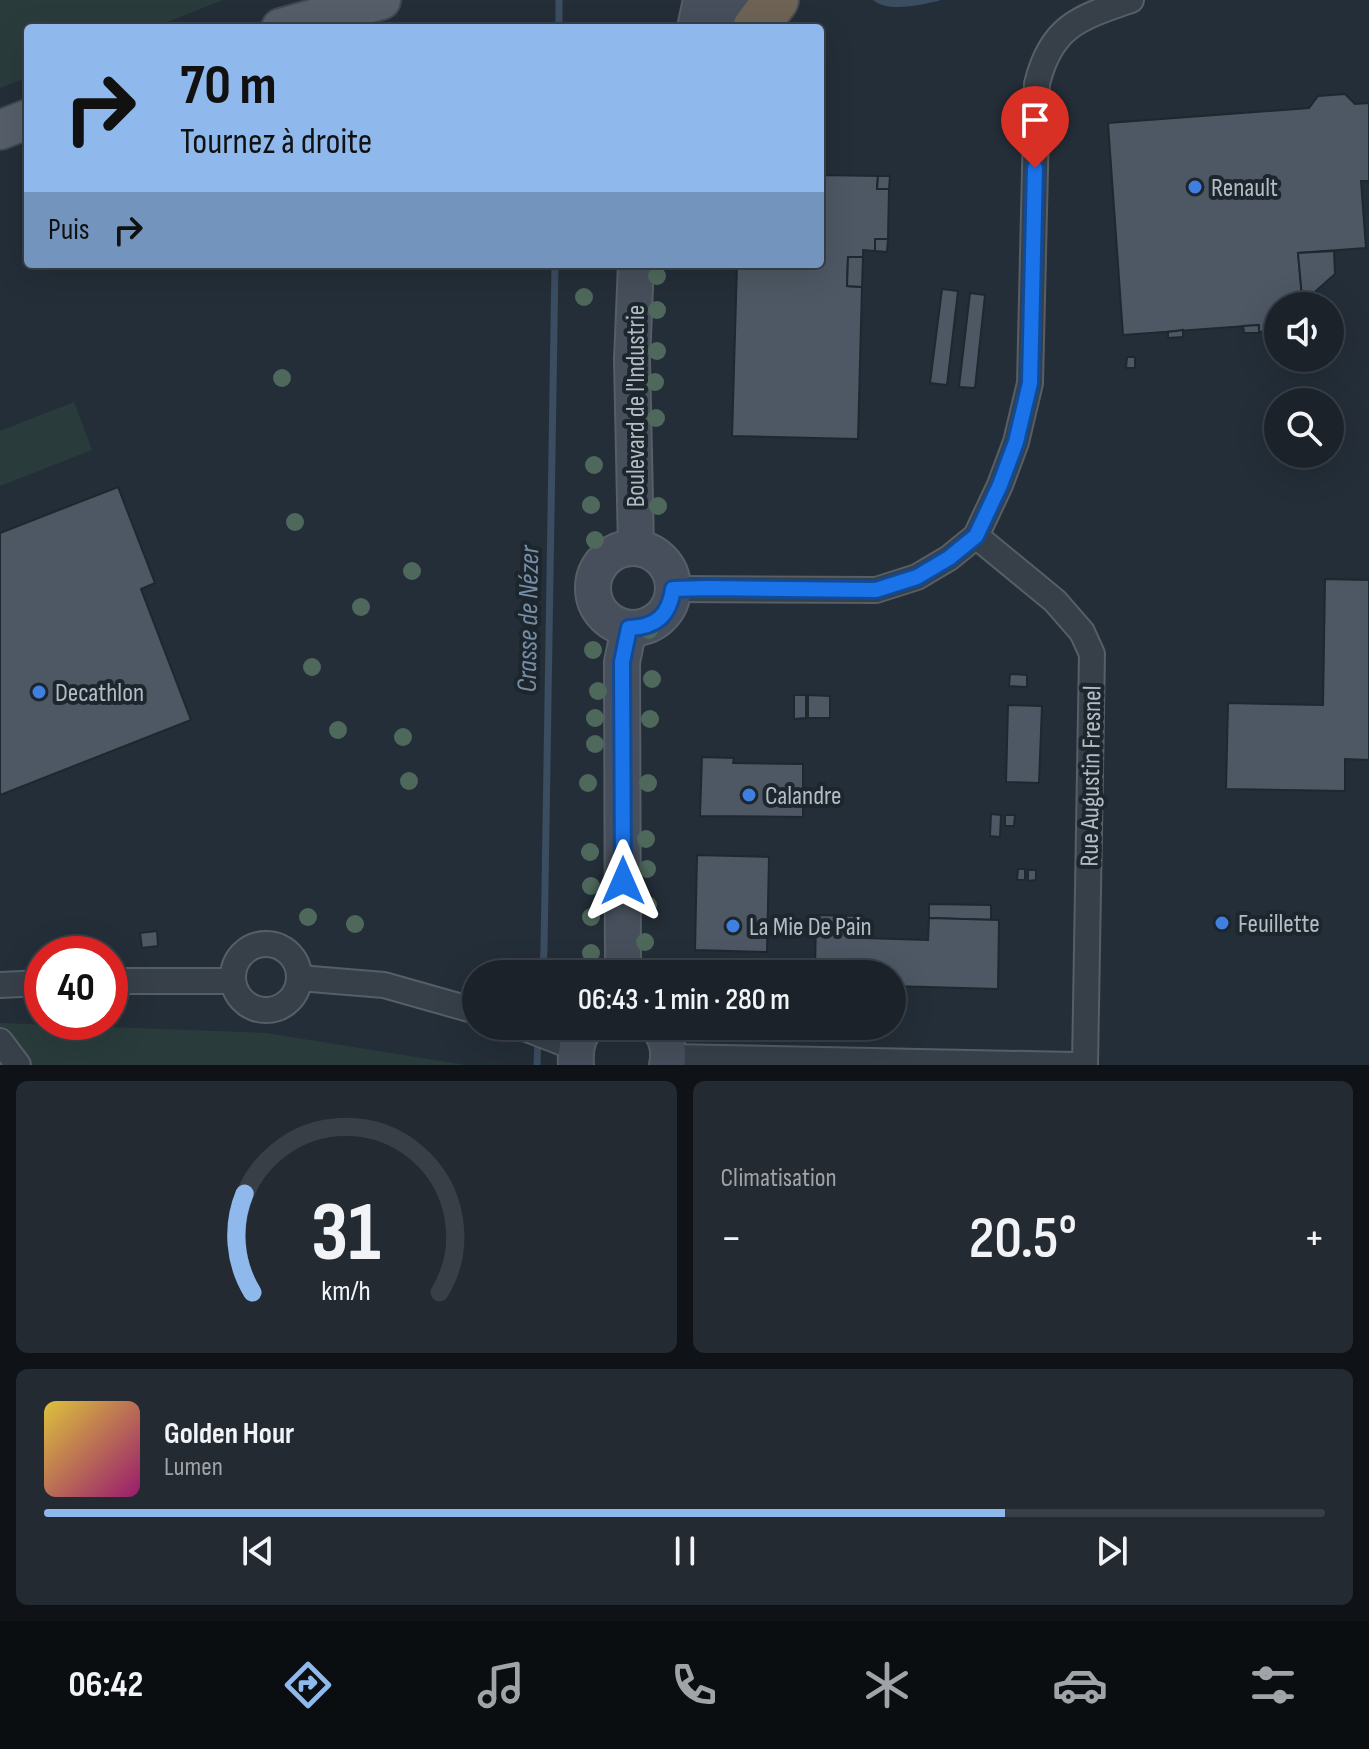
<!DOCTYPE html>
<html lang="fr">
<head>
<meta charset="utf-8">
<style>
	body { margin:0; font-family:"Sofia Sans Condensed",sans-serif; background:#242a32; color:#f1f3f6; height:100vh; display:flex; flex-direction:column; font-size:30px; white-space:nowrap }
	* { box-sizing:border-box; margin:0 }
	p { font-size:26px; color:#a0a4a8 }
	.icon { flex:none; width:44px; height:44px; fill:none; stroke:currentColor; stroke-width:2; stroke-linecap:round; stroke-linejoin:round }
	.map { position:relative; height:1065px; overflow:hidden }
	.panel { display:flex; flex-direction:column; gap:16px; padding:16px; background:#0f1317; flex:1 }
	.panel>* { flex:none }
	.hud { position:absolute; left:24px; top:24px; width:800px; height:244px; border-radius:8px; box-shadow:0 8px 32px #0002,0 0 0 2px #393f47; background:#8fb9ed; color:#111; overflow:hidden }
	.buttons { position:absolute; left:1264px; top:292px; display:grid; gap:16px }
	.buttons a { display:grid; place-items:center; width:80px; height:80px; border-radius:50%; background:#1b222a; box-shadow:0 8px 32px #0002,0 0 0 2px #393f47; font-size:40px }
	.speed { position:absolute; left:24px; top:936px; display:flex; gap:16px; font-size:40px; font-weight:700; text-align:center }
	.speed>* { display:grid; place-content:center; width:104px; height:104px; border-radius:50%; background:#1b222a; box-shadow:0 8px 32px #0002,0 0 0 2px #393f47; line-height:1 }
	.speed .limit { border:12px solid #d22; background:#fff; color:#111 }
	.pin { position:absolute; display:grid; place-items:center; width:68px; height:68px; color:#fff; margin:-82px -34px; border-radius:50% 50% 50% 0; rotate:-45deg; box-shadow:0 0 8px #0007 }
	.pin .icon { rotate:45deg }
	.me { position:absolute; width:88px; margin:-44px; rotate:0deg; stroke-linejoin:round; filter:drop-shadow(0 0 6px #0008) }
	.turn { display:flex; align-items:center; gap:28px; height:168px; padding:0 24px; font-size:36px }
	.turn .icon { width:104px; height:104px; stroke-width:2.5 }
	.turn b { display:block; font-size:56px; line-height:68px }
	.then { display:flex; align-items:center; height:76px; padding:0 24px; background:#0003; gap:16px; font-size:30px }
	.big { font-size:60px; font-weight:600; line-height:1.1 }
	.panel .tile { flex:1; display:flex; flex-direction:column; justify-content:center; gap:12px; min-width:0; padding:0 28px; border-radius:12px; background:#242a32 }
	.panel .dial { align-items:center; gap:0 }
	.dial svg { height:208px; overflow:visible; fill:none; stroke:#393f47; stroke-width:7; stroke-linecap:round; text-anchor:middle }
	.dial text { fill:#f1f3f6; stroke:none }
	.song { display:flex; align-items:center; gap:24px }
	.cover { width:96px; height:96px; border-radius:12px; background:linear-gradient(135deg,hsl(50 70% 55%),hsl(320 70% 35%)) }
	.played { height:8px; border-radius:4px; background:linear-gradient(90deg,#8fb9ed 75%,#393f47 75%) }
	.keys { display:flex; justify-content:space-around; direction:ltr }
	.heat { display:flex; justify-content:space-between; align-items:center; font-size:44px; direction:ltr }
	.panel .tiles { flex:1; display:grid; gap:16px; grid-template-columns:1fr 1fr }
	.tile:last-child { grid-column:span 2 }
	.trip { position:absolute; left:462px; top:960px; width:444px; height:80px; border-radius:40px; background:#1b222a; box-shadow:0 8px 32px #0002,0 0 0 2px #393f47; font-weight:600; line-height:80px; text-align:center }
	.tab-bar { display:flex; height:128px; justify-content:space-around; align-items:center; background:#0b0e11; color:#a0a4a8 }
	.tab-bar .icon { width:56px; height:56px }
	.tab-bar .active { color:#8fb9ed }
	.tab-bar b { font-size:36px; color:#f1f3f6 }
	.map>svg:first-child { display:block }
	.green { fill:#293c3b }
	.water { fill:#3b4d60 }
	.lines { fill:none; stroke-linecap:round; stroke-linejoin:round }
	.stream { stroke:#3b4d60; stroke-width:7 }
	.building { fill:#4d5864; stroke:#1f272f; stroke-width:2 }
	.street-casing { stroke:#565e66; stroke-width:28 }
	.secondary-casing { stroke:#565e66; stroke-width:38 }
	.primary-casing { stroke:#414952; stroke-width:42 }
	.highway-casing { stroke:#434b53; stroke-width:48 }
	.street { stroke:#374049; stroke-width:24 }
	.secondary { stroke:#464f5b; stroke-width:34 }
	.primary { stroke:#565f69; stroke-width:38 }
	.highway { stroke:#6e6355; stroke-width:44 }
	.tree { fill:#4f685c }
	.route-casing { stroke:#114b97; stroke-width:20 }
	.route { stroke:#1a73e8; stroke-width:14 }
	.shop-dot { fill:#3f7fe0; stroke:#1d252d; stroke-width:3 }
	.labels { text-anchor:middle; stroke-width:8; stroke-linejoin:round; paint-order:stroke }
	.poi-label { font-size:26px; fill:#b3bbc5; stroke:#1d252d; text-anchor:start }
	.street-label { font-size:26px; fill:#b3bbc5; stroke:#1d252d }
	.water-label { font-size:28px; font-style:italic; fill:#768da5; stroke:#1d252d }
</style>
</head>
<body>
<div class="map">
<svg width="1369" height="1065" viewBox="0 0 1369 1065">
	<rect width="100%" height="100%" fill="#242e38"/>
	<g class="green">
		<polygon points="0,0 223,0 152,28 28,28 28,77 0,88"/>
		<polygon points="74,402 92,450 0,486 0,431"/>
		<polygon points="0,1023 266,1033 466,1065 0,1065"/>
	</g>
	<path class="water" d="M873,0H941C922,5 888,13 873,0Z"/>
	<g class="lines">
		<g class="stream">
			<polyline points="559,28 559,0"/>
			<polyline points="542,974 544,951 555,264"/>
			<polyline points="537,1065 538,1039"/>
		</g>
	</g>
	<g class="building">
		<polygon points="1345,94 1355,104 1369,103 1369,181 1361,181 1366,248 1298,253 1302,297 1284,299 1284,306 1278,306 1278,330 1259,332 1259,325 1123,335 1108,123 1309,108 1318,96"/>
		<polygon points="820,175 878,176 877,189 889,189 888,239 875,239 875,251 863,250 863,257 848,257 847,286 862,287 858,439 732,436 737,264 820,264"/>
		<polygon points="878,176 890,176 889,189 877,189"/>
		<polygon points="875,239 888,239 887,252 875,251"/>
		<polygon points="1334,251 1335,274 1299,306 1284,306 1284,299 1302,297 1298,253"/>
		<polygon points="848,257 863,257 862,287 847,286"/>
		<polygon points="942,289 958,291 947,385 930,383"/>
		<polygon points="970,293 985,295 975,388 959,387"/>
		<polygon points="1259,325 1259,333 1244,333 1243,326"/>
		<polygon points="1183,330 1183,337 1168,338 1168,332"/>
		<polygon points="1127,357 1135,357 1135,368 1126,368"/>
		<polygon points="118,487 155,583 141,589 191,720 0,795 0,533"/>
		<polygon points="1325,579 1369,580 1369,760 1345,759 1345,791 1226,789 1228,703 1323,705"/>
		<polygon points="1010,674 1027,675 1027,687 1009,686"/>
		<polygon points="794,695 806,695 806,718 794,719"/>
		<polygon points="808,695 830,696 830,718 808,718"/>
		<polygon points="1008,705 1042,706 1039,783 1006,782"/>
		<polygon points="702,757 734,758 733,763 803,764 803,817 700,816"/>
		<polygon points="991,814 1001,815 1000,837 990,836"/>
		<polygon points="1005,815 1015,815 1014,826 1005,826"/>
		<polygon points="697,855 769,857 767,952 695,950"/>
		<polygon points="1018,869 1025,869 1025,880 1017,880"/>
		<polygon points="1028,870 1036,870 1036,880 1028,881"/>
		<polygon points="929,904 991,905 991,920 929,918"/>
		<polygon points="816,915 864,916 864,938 928,940 929,918 999,920 998,989 892,986 892,974 815,974"/>
		<polygon points="157,931 158,946 142,948 140,933"/>
	</g>
	<g class="lines">
		<g class="street-casing">
			<g id="street">
				<polyline points="976,536 1055,601 1082,632 1092,654 1085,1065"/>
				<path d="M673,589L876,590L917,577L949,558L976,536L1000,485L1016,442L1030,383L1037,84C1051,26 1079,18 1131,0"/>
				<circle cx="266" cy="977" r="33"/>
				<polyline points="299,978 384,985 476,1011"/>
				<polyline points="110,981 233,981"/>
				<polyline points="0,985 42,983"/>
				<polyline points="519,1026 576,1048"/>
				<polyline points="0,1041 18,1065"/>
				<polyline points="669,1057 1074,1065"/>
			</g>
		</g>
		<g class="secondary-casing">
			<g id="secondary">
				<polyline points="695,28 701,0"/>
				<polyline points="723,28 736,0"/>
				<polyline points="636,264 632,360 636,548"/>
				<circle cx="633" cy="588" r="40"/>
				<polyline points="623,974 622,662 629,628"/>
				<path d="M657,1026C667,1037 670,1051 667,1065"/>
				<path d="M576,1065C575,1049 577,1039 586,1026"/>
			</g>
		</g>
		<g class="primary-casing">
			<g id="primary">
				<polyline points="281,28 381,0"/>
				<polyline points="0,130 28,119"/>
			</g>
		</g>
		<g class="highway-casing">
			<polyline id="highway" points="755,28 776,0"/>
		</g>
		<use href="#street" class="street"/>
		<use href="#secondary" class="secondary"/>
		<use href="#primary" class="primary"/>
		<use href="#highway" class="highway"/>
	</g>
	<g class="tree">
		<circle cx="657" cy="276" r="9"/>
		<circle cx="584" cy="297" r="9"/>
		<circle cx="657" cy="310" r="9"/>
		<circle cx="657" cy="351" r="9"/>
		<circle cx="282" cy="378" r="9"/>
		<circle cx="655" cy="382" r="9"/>
		<circle cx="656" cy="418" r="9"/>
		<circle cx="594" cy="465" r="9"/>
		<circle cx="591" cy="505" r="9"/>
		<circle cx="658" cy="506" r="9"/>
		<circle cx="295" cy="522" r="9"/>
		<circle cx="595" cy="540" r="9"/>
		<circle cx="412" cy="571" r="9"/>
		<circle cx="361" cy="607" r="9"/>
		<circle cx="649" cy="630" r="9"/>
		<circle cx="593" cy="650" r="9"/>
		<circle cx="312" cy="667" r="9"/>
		<circle cx="652" cy="679" r="9"/>
		<circle cx="598" cy="691" r="9"/>
		<circle cx="595" cy="718" r="9"/>
		<circle cx="650" cy="719" r="9"/>
		<circle cx="338" cy="730" r="9"/>
		<circle cx="403" cy="737" r="9"/>
		<circle cx="595" cy="744" r="9"/>
		<circle cx="409" cy="781" r="9"/>
		<circle cx="588" cy="783" r="9"/>
		<circle cx="648" cy="783" r="9"/>
		<circle cx="646" cy="839" r="9"/>
		<circle cx="590" cy="852" r="9"/>
		<circle cx="647" cy="869" r="9"/>
		<circle cx="591" cy="886" r="9"/>
		<circle cx="648" cy="905" r="9"/>
		<circle cx="308" cy="917" r="9"/>
		<circle cx="591" cy="917" r="9"/>
		<circle cx="355" cy="924" r="9"/>
		<circle cx="645" cy="942" r="9"/>
		<circle cx="591" cy="953" r="9"/>
	</g>
	<g class="lines">
		<g class="route-casing">
			<path id="route" d="M623,881L622,662L629,628C656,627 669,616 673,589L708,588L876,590L917,577L949,558L976,536L1000,485L1016,442L1030,383L1035,168"/>
		</g>
		<use href="#route" class="route"/>
	</g>
	<g class="shop-dot">
		<circle cx="1195" cy="187" r="8"/>
		<circle cx="39" cy="692" r="8"/>
		<circle cx="749" cy="795" r="8"/>
		<circle cx="1222" cy="923" r="8"/>
		<circle cx="733" cy="926" r="8"/>
	</g>
	<g class="labels">
		<g class="poi-label">
			<text x="1211" y="196">Renault</text>
			<text x="55" y="701">Decathlon</text>
			<text x="765" y="804">Calandre</text>
			<text x="1238" y="932">Feuillette</text>
			<text x="749" y="935">La Mie De Pain</text>
		</g>
		<g class="street-label">
			<text transform="translate(635 406) rotate(-90)" y="9">Boulevard de l'Industrie</text>
			<text transform="translate(1090 776) rotate(-89)" y="9">Rue Augustin Fresnel</text>
		</g>
		<g class="water-label">
			<text transform="translate(527 619) rotate(-89)" y="10">Crasse de Nézer</text>
		</g>
	</g>
</svg>
<div class="buttons">
<a><svg class="icon" aria-label="sound" viewBox="0 0 24 24"><path d="M4 9h4l5-4v14l-5-4H4zM17 9q2 3 0 6"/></svg></a>
<a><svg class="icon" aria-label="search" viewBox="0 0 24 24"><circle cx="10" cy="10" r="6"/><path d="M15 15l6 6"/></svg></a>
</div>
<div class="speed"><div class="limit">40</div></div>
<div class="pin" style="left:1035px;top:168px;background:#d93025"><svg class="icon" aria-label="arrive" viewBox="0 0 24 24"><path d="M6 21V4h12l-3 4 3 4H6"/></svg></div>
<svg class="me" style="left:623px;top:881px" viewBox="-20 -20 40 40"><path d="M0-17L14 15 0 8-14 15z" fill="#1a73e8" stroke="#fff" stroke-width="4"/></svg>
<div class="trip">06:43 · 1 min · 280 m</div>
<div class="hud">
<div class="turn"><svg class="icon" aria-label="right" viewBox="0 0 24 24"><path d="M7 20v-9h11M14 6l5 5-5 5"/></svg><div><b>70 m</b>Tournez à droite</div></div>
<div class="then">Puis<svg class="icon" aria-label="right" viewBox="0 0 24 24"><path d="M7 20v-9h11M14 6l5 5-5 5"/></svg></div>
</div>
</div>
<section class="panel">
<div class="tiles">
<div class="tile dial"><svg viewBox="0 0 100 80">
<path d="M14 69A42 42 0 1 1 86 69"/>
<path d="M14 69A42 42 0 0 1 11 31" stroke="#8fb9ed"/>
<text x="50" y="56" font-size="32" font-weight="700">31</text>
<text x="50" y="72" font-size="11">km/h</text>
</svg></div>
<div class="tile"><p>Climatisation</p>
<div class="heat"><a>−</a><b class="big">20.5°</b><a>+</a></div>
</div>
<div class="tile">
<div class="song"><i class="cover"></i><div><b>Golden Hour</b><p>Lumen</p></div></div>
<div class="played"></div>
<div class="keys"><svg class="icon" aria-label="previous" viewBox="0 0 24 24"><path d="M18 5L8 12l10 7zM5 5v14"/></svg><svg class="icon" aria-label="pause" viewBox="0 0 24 24"><path d="M8 5v14M16 5v14"/></svg><svg class="icon" aria-label="next" viewBox="0 0 24 24"><path d="M6 5l10 7-10 7zM19 5v14"/></svg></div>
</div>
</div>
</section>
<nav class="tab-bar">
<b>06:42</b>
<svg class="icon active" aria-label="directions" viewBox="0 0 24 24"><path d="M12 3l9 9-9 9-9-9zM9 14v-3h6M13 9l2 2-2 2"/></svg>
<svg class="icon" aria-label="music" viewBox="0 0 24 24"><path d="M9 18V5l10-2v13"/><circle cx="6" cy="18" r="3"/><circle cx="16" cy="16" r="3"/></svg>
<svg class="icon" aria-label="phone" viewBox="0 0 24 24"><path d="M5 4h4l2 5-3 2q2 4 5 5l2-3 5 2v4C11 20 4 13 5 4z"/></svg>
<svg class="icon" aria-label="climate" viewBox="0 0 24 24"><path d="M12 3v18M4 7l16 10M4 17L20 7"/></svg>
<svg class="icon" aria-label="car" viewBox="0 0 24 24"><path d="M5 17H2v-5l4-1 3-4h7l3 4 3 1v5h-3M9 17h6M6 11h13"/><circle cx="7" cy="17" r="2"/><circle cx="17" cy="17" r="2"/></svg>
<svg class="icon" aria-label="filters" viewBox="0 0 24 24"><path d="M4 7h16M4 17h16"/><circle cx="9" cy="7" r="2"/><circle cx="15" cy="17" r="2"/></svg>
</nav>
</body>
</html>
